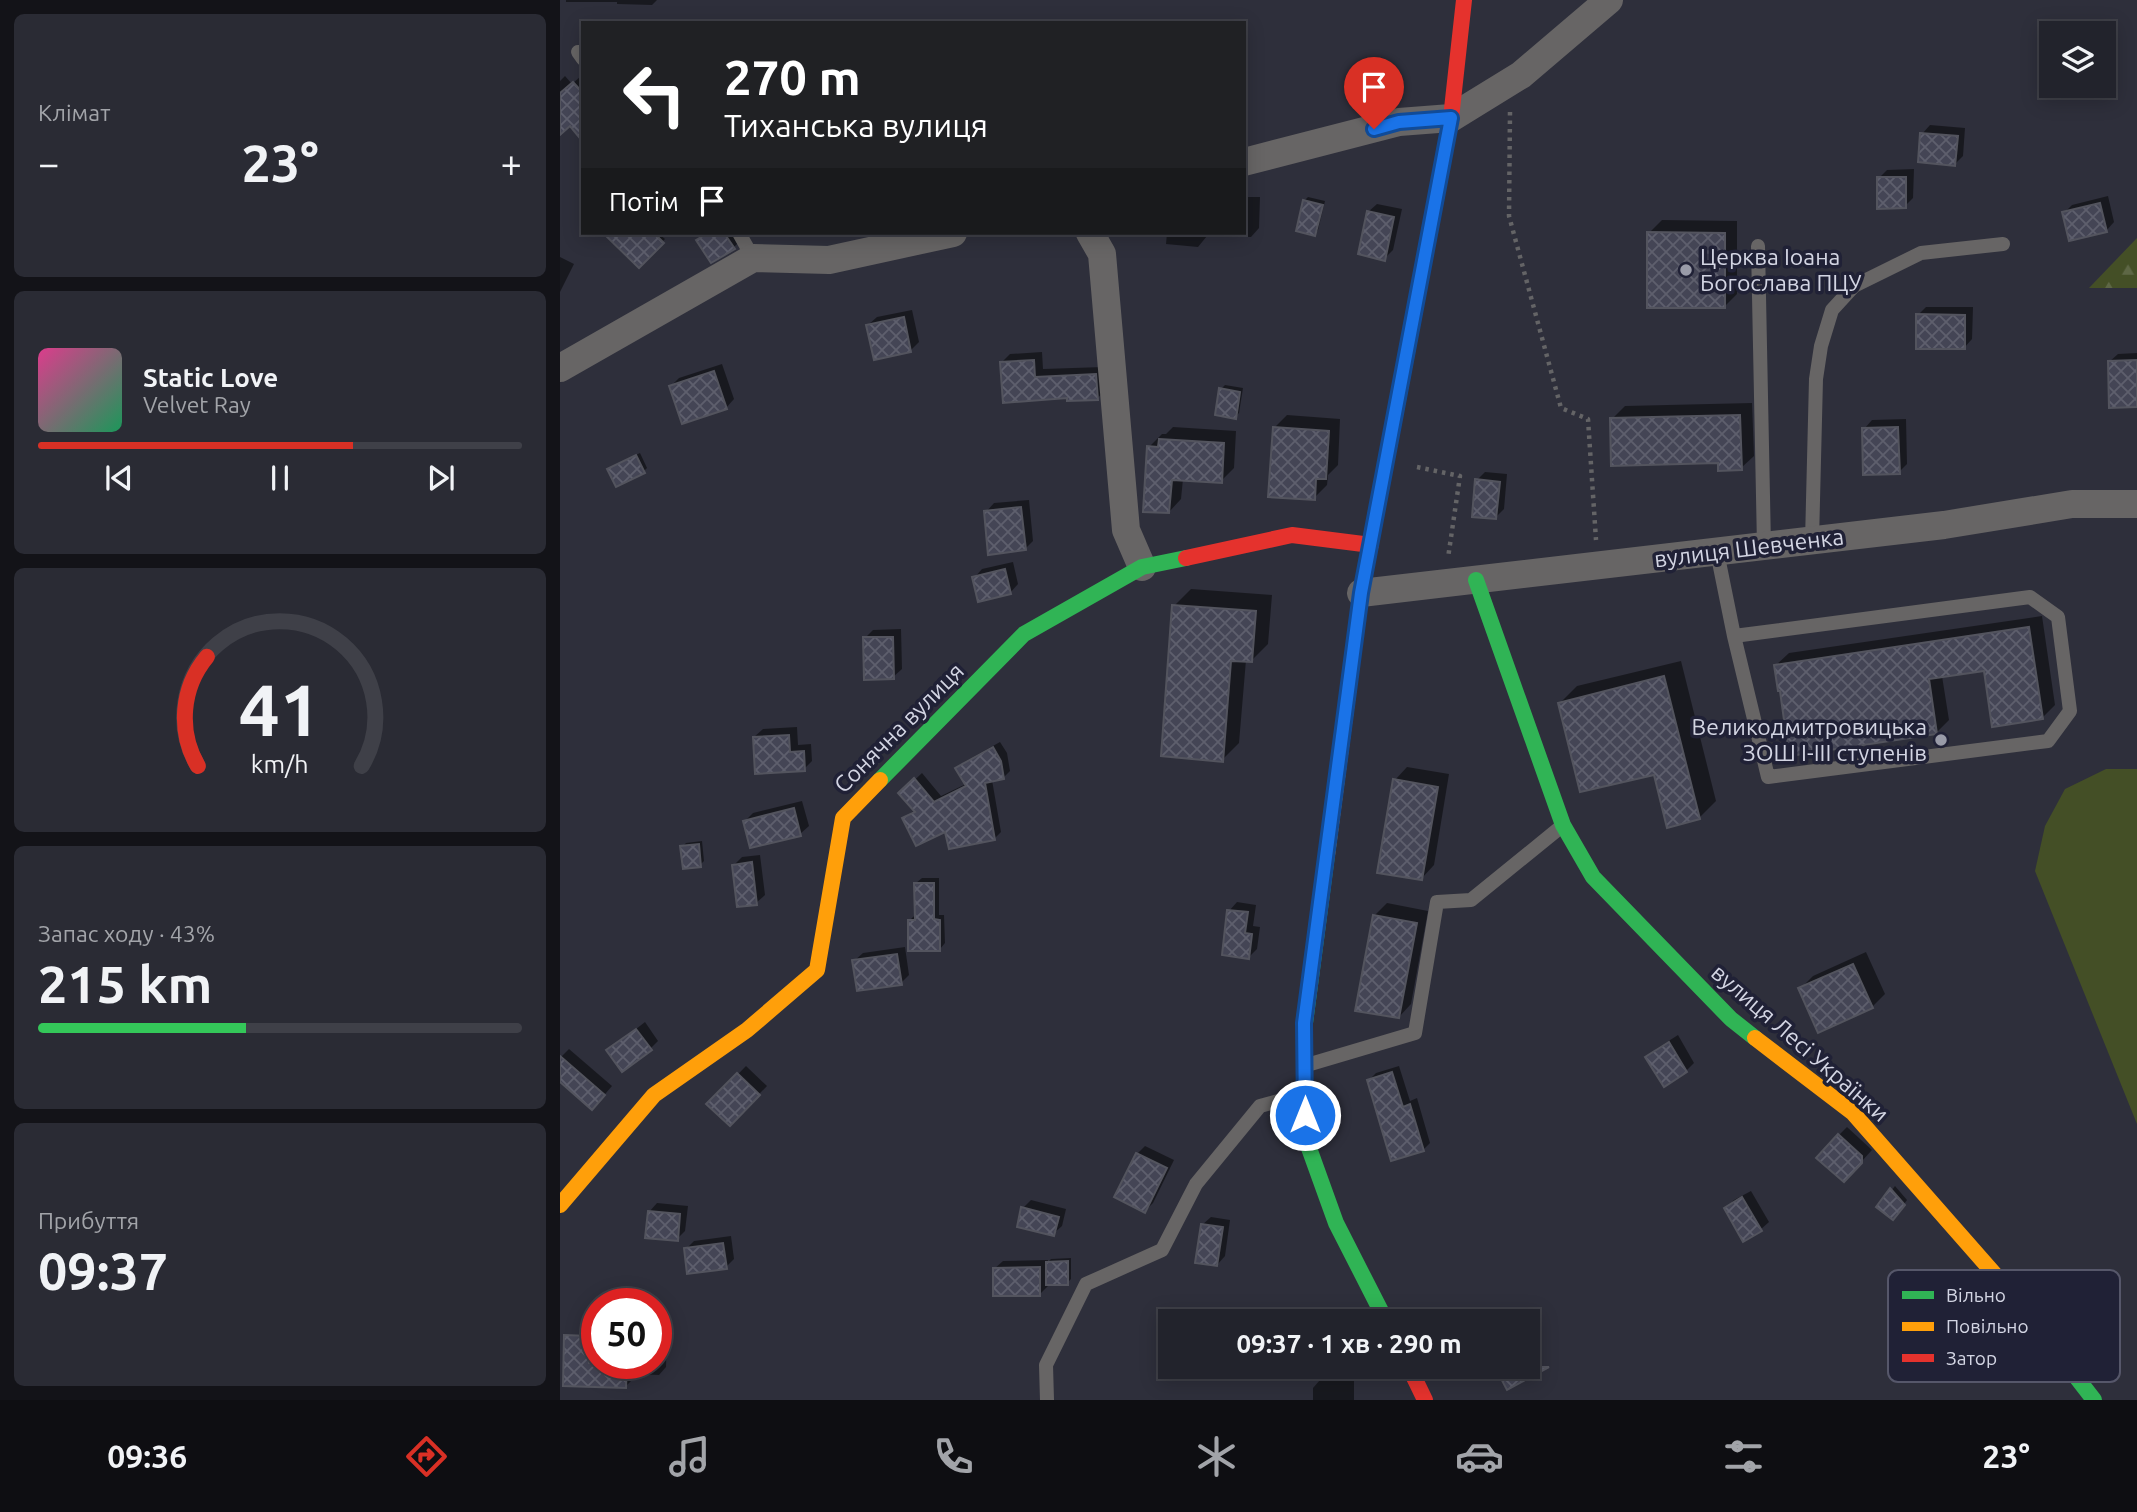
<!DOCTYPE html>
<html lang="uk">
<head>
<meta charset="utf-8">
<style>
	body { margin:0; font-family:Ubuntu,sans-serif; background:#2a2b34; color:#f1f3f6; height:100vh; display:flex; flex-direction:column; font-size:26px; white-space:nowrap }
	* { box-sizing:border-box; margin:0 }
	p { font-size:23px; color:#a2a4a9 }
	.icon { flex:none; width:38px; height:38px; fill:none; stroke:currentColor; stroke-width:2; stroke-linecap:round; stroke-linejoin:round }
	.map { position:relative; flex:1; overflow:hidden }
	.sheet { display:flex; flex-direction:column; gap:14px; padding:14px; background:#131318; width:560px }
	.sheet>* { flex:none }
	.hud { position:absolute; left:21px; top:21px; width:665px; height:214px; border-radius:0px; box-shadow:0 4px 18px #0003,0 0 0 2px #3f4048; background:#202124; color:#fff; overflow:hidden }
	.controls { position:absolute; left:1479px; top:21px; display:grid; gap:14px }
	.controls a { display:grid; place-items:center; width:77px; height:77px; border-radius:0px; background:#22232c; box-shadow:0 4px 18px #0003,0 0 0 2px #3f4048; font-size:35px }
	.speed { position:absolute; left:21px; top:1288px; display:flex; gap:14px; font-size:35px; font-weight:700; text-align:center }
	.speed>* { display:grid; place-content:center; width:91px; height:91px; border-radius:50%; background:#22232c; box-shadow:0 4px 18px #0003,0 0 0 2px #3f4048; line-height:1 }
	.speed .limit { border:10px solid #d22; background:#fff; color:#111 }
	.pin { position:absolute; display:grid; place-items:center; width:60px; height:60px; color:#fff; margin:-72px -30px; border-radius:50% 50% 50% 0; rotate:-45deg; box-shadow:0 0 7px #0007 }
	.pin .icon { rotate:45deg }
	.me { position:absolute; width:77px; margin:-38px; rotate:0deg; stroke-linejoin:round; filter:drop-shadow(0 0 5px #0008) }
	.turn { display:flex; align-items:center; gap:24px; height:147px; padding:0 28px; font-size:32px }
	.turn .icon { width:91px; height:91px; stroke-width:2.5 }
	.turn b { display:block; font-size:49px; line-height:60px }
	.then { display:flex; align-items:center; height:66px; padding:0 28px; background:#0003; gap:14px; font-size:26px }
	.big { font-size:52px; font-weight:600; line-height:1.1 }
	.sheet .tile { flex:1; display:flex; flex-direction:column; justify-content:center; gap:10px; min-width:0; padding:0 24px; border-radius:10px; background:#2a2b34 }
	.sheet .dial { align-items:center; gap:0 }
	.dial svg { height:182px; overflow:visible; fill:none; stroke:#3f4048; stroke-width:7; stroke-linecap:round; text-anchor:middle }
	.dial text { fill:#f1f3f6; stroke:none }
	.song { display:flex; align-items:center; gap:21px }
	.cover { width:84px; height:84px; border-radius:10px; background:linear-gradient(135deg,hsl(330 70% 55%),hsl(150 70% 35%)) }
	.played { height:7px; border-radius:4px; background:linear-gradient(90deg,#d93025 65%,#3f4048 65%) }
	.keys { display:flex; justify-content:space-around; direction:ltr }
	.heat { display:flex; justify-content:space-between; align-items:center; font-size:38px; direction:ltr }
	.charge { height:10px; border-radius:5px; background:linear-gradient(90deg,#34c759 43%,#3f4048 0) }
	.trip { position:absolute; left:598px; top:1309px; width:382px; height:70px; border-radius:0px; background:#22232c; box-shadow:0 4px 18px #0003,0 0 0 2px #3f4048; font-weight:600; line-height:70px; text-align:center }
	.menu { display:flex; height:112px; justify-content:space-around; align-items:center; background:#0e0e12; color:#a2a4a9 }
	.menu .icon { width:49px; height:49px }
	.menu .selected { color:#d93025 }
	.menu b { font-size:32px; color:#f1f3f6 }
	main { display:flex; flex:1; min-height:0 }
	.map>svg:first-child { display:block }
	.green { fill:#444f26 }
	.forest { fill:url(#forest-firs) }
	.shadow { fill:#0007 }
	.building { fill:url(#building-cross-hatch); stroke:#53545e; stroke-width:2 }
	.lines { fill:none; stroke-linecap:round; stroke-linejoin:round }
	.path { stroke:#646466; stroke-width:4.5; stroke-dasharray:3.5 5; stroke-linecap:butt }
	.lane { stroke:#676565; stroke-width:14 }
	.street { stroke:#676565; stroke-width:28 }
	.fast { stroke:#30b455; stroke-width:16 }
	.slow { stroke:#ff9f0a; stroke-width:16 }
	.jam { stroke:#e5322d; stroke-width:16 }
	.route-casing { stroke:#114b97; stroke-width:18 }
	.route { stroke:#1a73e8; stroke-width:12 }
	.poi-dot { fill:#999ba8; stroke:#202136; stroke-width:2.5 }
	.labels { text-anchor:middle; stroke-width:7; stroke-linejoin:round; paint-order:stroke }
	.poi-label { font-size:23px; fill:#d3d5e3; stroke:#202136; text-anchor:start }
	.street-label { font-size:23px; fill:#d3d5e3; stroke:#202136 }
	.key { fill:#202136; stroke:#56576a; stroke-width:2 }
	.key-label { font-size:19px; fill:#d3d5e3 }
</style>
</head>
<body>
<main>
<section class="sheet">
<div class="tile"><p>Клімат</p>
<div class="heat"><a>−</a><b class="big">23°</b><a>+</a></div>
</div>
<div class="tile">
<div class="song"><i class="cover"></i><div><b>Static Love</b><p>Velvet Ray</p></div></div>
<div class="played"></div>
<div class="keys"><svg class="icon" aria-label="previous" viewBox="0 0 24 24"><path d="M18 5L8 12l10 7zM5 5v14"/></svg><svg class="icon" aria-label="pause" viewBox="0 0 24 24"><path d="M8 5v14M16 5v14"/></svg><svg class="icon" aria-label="next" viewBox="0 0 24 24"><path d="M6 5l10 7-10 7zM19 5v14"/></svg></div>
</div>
<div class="tile dial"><svg viewBox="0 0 100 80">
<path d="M14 69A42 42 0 1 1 86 69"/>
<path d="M14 69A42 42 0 0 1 18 21" stroke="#d93025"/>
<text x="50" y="56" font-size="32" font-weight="700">41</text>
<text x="50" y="72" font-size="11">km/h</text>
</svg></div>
<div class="tile"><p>Запас ходу · 43%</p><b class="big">215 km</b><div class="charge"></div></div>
<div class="tile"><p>Прибуття</p><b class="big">09:37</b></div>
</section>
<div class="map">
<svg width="1577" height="1400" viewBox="0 0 1577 1400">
	<defs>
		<pattern id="forest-firs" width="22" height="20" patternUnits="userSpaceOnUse" patternTransform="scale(1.75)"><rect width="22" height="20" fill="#444f26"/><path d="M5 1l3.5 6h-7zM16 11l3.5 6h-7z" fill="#5e6745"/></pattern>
		<pattern id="building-cross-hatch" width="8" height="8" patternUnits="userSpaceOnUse" patternTransform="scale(1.75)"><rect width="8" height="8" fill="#444555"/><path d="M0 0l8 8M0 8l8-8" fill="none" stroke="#5e5f6d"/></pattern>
	</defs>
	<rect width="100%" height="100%" fill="#2e2f3b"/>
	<polygon class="green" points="1546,769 1577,769 1577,1124 1475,871 1485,826 1505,789"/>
	<polygon class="forest" points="1577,238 1577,288 1529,288"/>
	<g class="shadow">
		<polygon points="6,0 97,0 92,5 57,4 57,2 6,2"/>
		<polygon points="5,76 12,84 21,76 23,78 23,139 10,124 0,122 0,81"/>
		<polygon points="1370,125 1405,128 1403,156 1395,164 1362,134"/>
		<polygon points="1354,169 1353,198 1345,206 1319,178 1327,170"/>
		<polygon points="1548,196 1554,222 1546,231 1504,213 1512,205"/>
		<polygon points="684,197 700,197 699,228 691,237 647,236 638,247 606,244 607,233 684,233"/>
		<polygon points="748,197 765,201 758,230 755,234 744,201"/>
		<polygon points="817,204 842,209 833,250 824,259 808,212"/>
		<polygon points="1102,220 1177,221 1177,294 1164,307 1089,233"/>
		<polygon points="46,233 98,233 105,239 79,265"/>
		<polygon points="146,233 178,233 182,239 174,247 139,240"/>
		<polygon points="0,257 14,264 0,292"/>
		<polygon points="1366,307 1413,307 1412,339 1404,348 1358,315"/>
		<polygon points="352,310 359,342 350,351 308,325 317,317"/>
		<polygon points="482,352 483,369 543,367 545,390 537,399 509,396 442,362 450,354"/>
		<polygon points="1577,353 1577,405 1549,362 1558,354"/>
		<polygon points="162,364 174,399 166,408 111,386 119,378"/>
		<polygon points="665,385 683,388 679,413 675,417 661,389"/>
		<polygon points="1192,403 1194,456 1181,468 1052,419 1065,406"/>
		<polygon points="727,415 780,419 778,465 768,475 767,485 754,498 714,428"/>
		<polygon points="1346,419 1347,464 1339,472 1304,429 1312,420"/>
		<polygon points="613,427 676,431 674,468 661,481 623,479 621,499 609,512 589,447 602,434 606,434"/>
		<polygon points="80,453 87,468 84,471 53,466"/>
		<polygon points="925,472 947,474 944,509 936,517 917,480"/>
		<polygon points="469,500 473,541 465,549 426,512 434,503"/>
		<polygon points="453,562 458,584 450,593 414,578 422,569"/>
		<polygon points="631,589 712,595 708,644 691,661 686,660 679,743 662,760 614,606"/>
		<polygon points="1482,616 1495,705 1482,718 1426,669 1382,676 1389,720 1377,732 1216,665 1229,653"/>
		<polygon points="341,629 342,669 333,677 305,638 313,630"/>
		<polygon points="1121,661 1156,801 1139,818 1095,773 1000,703 1017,686"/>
		<polygon points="237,727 238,745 251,744 252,761 244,769 194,737 203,729"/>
		<polygon points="440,742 447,753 450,771 443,778 432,780 441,832 434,839 344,818 355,810 341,793 362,773 381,796 406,784 398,768 404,762"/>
		<polygon points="847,767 889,774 874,865 862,878 835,780"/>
		<polygon points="242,801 249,826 240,834 185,821 193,813"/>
		<polygon points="142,841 144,861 140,865 122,847 126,843"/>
		<polygon points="200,855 205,895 196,903 174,865 182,857"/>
		<polygon points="362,878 379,878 379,915 384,915 385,943 380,949 350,920 356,914 356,883"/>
		<polygon points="677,902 696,905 693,926 700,927 697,949 689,957 669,911"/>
		<polygon points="827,903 868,911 851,1004 839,1017 814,916"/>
		<polygon points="345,947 349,975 341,983 294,961 303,953"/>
		<polygon points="1306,952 1325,994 1312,1007 1240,989 1253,976"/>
		<polygon points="85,1022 98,1041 90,1049 48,1051"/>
		<polygon points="1118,1035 1134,1063 1126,1071 1088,1057 1096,1049"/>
		<polygon points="9,1049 52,1086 40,1100 0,1079 0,1058"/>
		<polygon points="186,1066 207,1086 170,1124 149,1104"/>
		<polygon points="839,1066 850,1101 857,1098 870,1143 863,1150 809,1080 816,1073"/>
		<polygon points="1287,1127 1312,1150 1292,1172 1279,1135"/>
		<polygon points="585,1146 614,1160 593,1203 585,1211 577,1154"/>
		<polygon points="1335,1186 1347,1200 1337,1214 1319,1207"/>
		<polygon points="1191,1191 1209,1222 1200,1230 1166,1208 1174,1200"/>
		<polygon points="471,1200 506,1209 502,1226 493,1234 463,1208"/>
		<polygon points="97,1203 128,1206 125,1231 117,1239 89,1212"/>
		<polygon points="651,1217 670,1220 665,1256 657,1265 642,1225"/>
		<polygon points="171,1236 174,1259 166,1267 126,1249 134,1241"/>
		<polygon points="511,1258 511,1279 507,1283 488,1283 488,1286 480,1294 434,1269 443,1261 488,1260 488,1262 491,1259"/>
		<polygon points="724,1314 725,1321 697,1321 699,1319"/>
		<polygon points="96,1330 107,1330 106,1367 99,1375 73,1374 73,1379 66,1386 14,1384 12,1342 20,1335 37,1336 37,1363 96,1363"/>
		<polygon points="760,1380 794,1380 794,1400 753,1400 753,1388"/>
	</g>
	<g class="building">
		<polygon points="13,82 23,93 23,142 10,126 0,135 0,93"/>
		<polygon points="1360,133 1398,136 1395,166 1358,162"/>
		<polygon points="1317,177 1346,177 1346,208 1317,209"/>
		<polygon points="743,200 763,205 755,236 736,231"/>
		<polygon points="1540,203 1547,232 1509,241 1502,212"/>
		<polygon points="807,211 834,217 825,261 798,254"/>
		<polygon points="1087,232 1165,233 1165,308 1087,308"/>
		<polygon points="43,233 94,233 104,243 79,268"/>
		<polygon points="148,233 164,233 175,249 151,263 136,240"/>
		<polygon points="1356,314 1405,315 1405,349 1356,349"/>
		<polygon points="344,317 351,352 314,360 306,325"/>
		<polygon points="474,360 475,377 536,374 538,400 507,401 507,398 443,403 440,362"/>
		<polygon points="1577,360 1577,407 1549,408 1548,361"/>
		<polygon points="154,371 167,409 122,424 109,386"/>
		<polygon points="659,388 680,392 676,419 655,415"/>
		<polygon points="1180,415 1182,470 1158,471 1158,463 1051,466 1050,418"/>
		<polygon points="713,427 769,431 766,479 756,479 755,500 708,497"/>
		<polygon points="1338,427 1340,474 1303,475 1302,428"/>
		<polygon points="599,439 664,443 662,483 612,480 609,513 583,512 587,446 598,447"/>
		<polygon points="76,455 85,473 56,487 47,469"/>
		<polygon points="915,479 940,482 936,519 912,517"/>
		<polygon points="461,507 466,550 428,555 424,511"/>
		<polygon points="445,569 451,594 418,602 412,577"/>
		<polygon points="612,605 696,611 692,662 671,661 663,762 601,756"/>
		<polygon points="1469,627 1483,719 1432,727 1424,671 1369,679 1377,734 1229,756 1220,691 1218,691 1214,665"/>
		<polygon points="303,637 333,637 334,679 304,680"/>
		<polygon points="1104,676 1140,819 1107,828 1094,775 1020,792 998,703"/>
		<polygon points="229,735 230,752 244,751 245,771 195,774 193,737"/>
		<polygon points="433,747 441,761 444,779 425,783 435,840 389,849 385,832 356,846 342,818 355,812 338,793 354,778 374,802 406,786 395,768"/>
		<polygon points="833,779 878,787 862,880 817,873"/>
		<polygon points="234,808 241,836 190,848 183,821"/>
		<polygon points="139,844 141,867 123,869 120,846"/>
		<polygon points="192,862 197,905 177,907 172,865"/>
		<polygon points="354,883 374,883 374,919 380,920 380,951 348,951 348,920 355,920"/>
		<polygon points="667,910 688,912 685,933 692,934 689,959 662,955"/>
		<polygon points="813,915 857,923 839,1018 795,1011"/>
		<polygon points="337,954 342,985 297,991 292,960"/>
		<polygon points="1293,964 1313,1008 1258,1033 1238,988"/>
		<polygon points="76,1029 92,1050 62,1072 46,1050"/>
		<polygon points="1109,1042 1127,1072 1104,1087 1085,1057"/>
		<polygon points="0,1056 45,1095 32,1110 0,1082"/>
		<polygon points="832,1072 843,1107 850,1104 864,1151 831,1161 807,1080"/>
		<polygon points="177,1073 200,1095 170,1126 146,1104"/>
		<polygon points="1278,1134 1302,1156 1302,1163 1284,1182 1256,1158"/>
		<polygon points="576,1153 607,1168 585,1213 554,1197"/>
		<polygon points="1330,1188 1345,1205 1333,1220 1316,1207"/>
		<polygon points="1182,1197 1202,1231 1183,1242 1164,1208"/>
		<polygon points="461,1207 499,1217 494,1236 457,1227"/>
		<polygon points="88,1211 120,1214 118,1241 85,1238"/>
		<polygon points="641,1224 663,1227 657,1266 635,1263"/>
		<polygon points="163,1243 167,1269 127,1274 124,1248"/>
		<polygon points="508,1261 508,1285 486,1285 486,1262"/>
		<polygon points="480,1267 480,1296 433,1296 433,1268"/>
		<polygon points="4,1335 29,1336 29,1363 67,1363 66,1388 3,1386"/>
		<polygon points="935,1367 989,1367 947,1390"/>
	</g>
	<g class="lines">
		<g class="path">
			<polyline points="950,112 949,216 1001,408 1028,419 1036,540"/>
			<polyline points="857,467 900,476 888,558"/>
		</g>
		<g class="lane">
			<polyline points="18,52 23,59"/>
			<polyline points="179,233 193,258"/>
			<polyline points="1198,246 1204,546"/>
			<polyline points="1252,541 1256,379 1261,346 1272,310 1294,286 1361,253 1443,244"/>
			<polyline points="1157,552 1174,636 1208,777 1488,741 1510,711 1498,617 1470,597 1174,636"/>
			<polyline points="747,1065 855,1033 877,902 911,900 1002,826"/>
			<polyline points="487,1400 486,1365 526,1284 602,1250 636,1184 700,1106 744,1094"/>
		</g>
		<g class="street">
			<polyline points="684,162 839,122 891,118 961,75 1049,0"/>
			<polyline points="530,233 542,254 566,530 582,567"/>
			<polyline points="0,368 193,258 269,260 393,233"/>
			<polyline points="801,593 1384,525 1512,504 1577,504"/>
		</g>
		<g class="fast">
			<polyline points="916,580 1003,825 1033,877 1171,1019 1195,1038"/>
			<polyline points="320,780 464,634 582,567 626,558"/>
			<polyline points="767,855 745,1023 745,1137 776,1223 826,1321"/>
			<polyline points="1472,1320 1534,1400"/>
		</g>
		<g class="slow">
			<polyline points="767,855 801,593 843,373"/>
			<polyline points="1195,1038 1293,1113 1452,1294 1472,1320"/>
			<polyline points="0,1205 94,1095 187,1030 257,970 283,818 320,780"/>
		</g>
		<g class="jam">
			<polyline points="843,373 891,118 904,0"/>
			<polyline points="626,558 732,535 811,545"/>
			<polyline points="849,1367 865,1400"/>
		</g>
	</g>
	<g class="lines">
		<g class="route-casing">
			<polyline id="route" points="745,1115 744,1023 801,593 891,118 839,122 814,129"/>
		</g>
		<use href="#route" class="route"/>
	</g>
	<g class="poi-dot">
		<circle cx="1126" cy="270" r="7"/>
		<circle cx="1381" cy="740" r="7"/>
	</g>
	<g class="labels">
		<g class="poi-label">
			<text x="1140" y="265">Церква Іоана<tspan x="1140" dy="26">Богослава ПЦУ</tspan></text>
			<text x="1367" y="735" text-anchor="end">Великодмитровицька<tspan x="1367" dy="26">ЗОШ І-ІІІ ступенів</tspan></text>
		</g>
		<g class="street-label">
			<text transform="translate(1189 548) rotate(-7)" y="8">вулиця Шевченка</text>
			<text transform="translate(339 728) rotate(-45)" y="8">Сонячна вулиця</text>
			<text transform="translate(1240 1043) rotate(41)" y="8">вулиця Лесі Українки</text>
		</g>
	</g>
	<rect x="1328" y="1270" width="232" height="112" rx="10" class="key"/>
	<rect x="1342" y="1291" width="32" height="8" fill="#30b455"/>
	<rect x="1342" y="1322" width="32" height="9" fill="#ff9f0a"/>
	<rect x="1342" y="1354" width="32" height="8" fill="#e5322d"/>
	<g class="key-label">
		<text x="1386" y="1302">Вільно</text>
		<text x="1386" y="1333">Повільно</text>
		<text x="1386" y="1365">Затор</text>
	</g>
</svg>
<div class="controls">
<a><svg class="icon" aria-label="layers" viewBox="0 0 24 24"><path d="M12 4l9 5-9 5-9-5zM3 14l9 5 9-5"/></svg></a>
</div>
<div class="speed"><div class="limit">50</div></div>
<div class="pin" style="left:814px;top:129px;background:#d93025"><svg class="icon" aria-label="arrive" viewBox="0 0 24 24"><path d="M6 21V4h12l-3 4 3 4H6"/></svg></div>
<svg class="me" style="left:745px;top:1115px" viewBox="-20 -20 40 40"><circle r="17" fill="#1a73e8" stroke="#fff" stroke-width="3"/><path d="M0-11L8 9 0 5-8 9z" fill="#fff"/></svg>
<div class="trip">09:37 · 1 хв · 290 m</div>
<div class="hud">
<div class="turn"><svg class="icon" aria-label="left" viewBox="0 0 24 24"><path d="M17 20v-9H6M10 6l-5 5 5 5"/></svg><div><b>270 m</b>Тиханська вулиця</div></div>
<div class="then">Потім<svg class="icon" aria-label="arrive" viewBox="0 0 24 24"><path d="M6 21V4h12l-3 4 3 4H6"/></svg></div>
</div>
</div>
</main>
<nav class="menu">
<b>09:36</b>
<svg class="icon selected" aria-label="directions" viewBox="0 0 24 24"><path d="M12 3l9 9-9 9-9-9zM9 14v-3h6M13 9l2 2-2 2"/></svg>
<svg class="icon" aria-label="music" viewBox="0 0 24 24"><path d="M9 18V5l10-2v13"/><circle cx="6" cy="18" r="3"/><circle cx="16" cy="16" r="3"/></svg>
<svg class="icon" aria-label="phone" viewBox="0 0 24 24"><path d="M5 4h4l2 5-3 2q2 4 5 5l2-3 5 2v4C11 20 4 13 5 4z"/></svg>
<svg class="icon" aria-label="climate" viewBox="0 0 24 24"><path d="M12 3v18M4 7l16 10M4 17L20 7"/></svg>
<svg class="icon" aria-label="car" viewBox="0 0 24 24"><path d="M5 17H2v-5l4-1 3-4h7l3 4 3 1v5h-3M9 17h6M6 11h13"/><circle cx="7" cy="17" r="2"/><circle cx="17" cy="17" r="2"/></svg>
<svg class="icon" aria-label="filters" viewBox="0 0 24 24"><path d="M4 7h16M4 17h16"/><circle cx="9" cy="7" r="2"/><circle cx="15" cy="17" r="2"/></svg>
<b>23°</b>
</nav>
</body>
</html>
